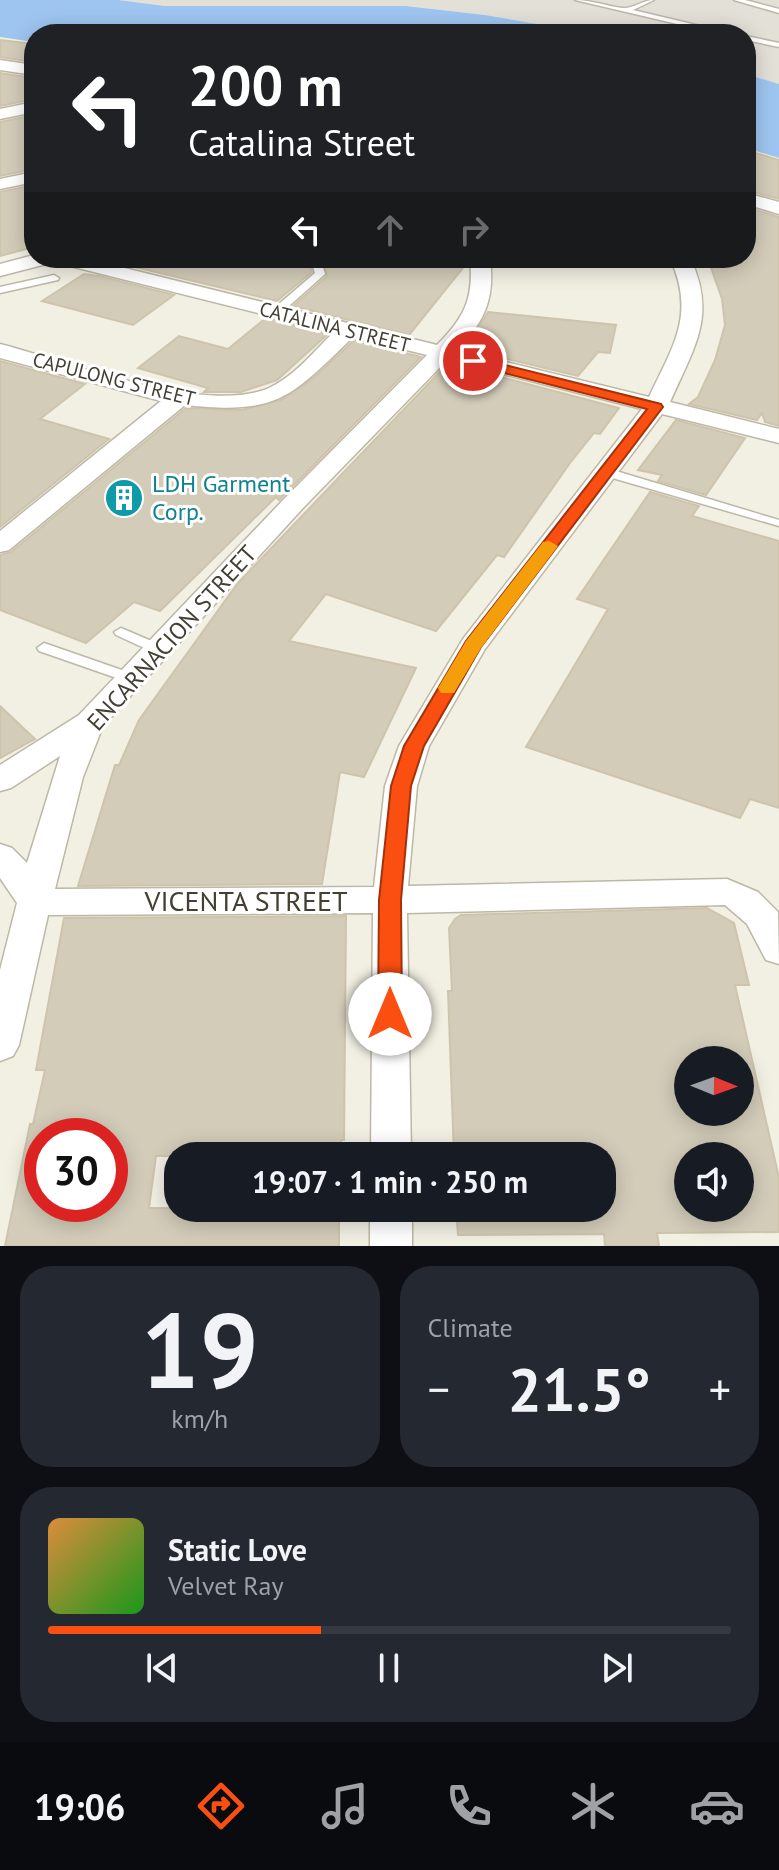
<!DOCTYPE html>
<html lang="en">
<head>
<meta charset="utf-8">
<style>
	body { margin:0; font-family:"PT Sans",sans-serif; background:#242831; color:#f1f3f6; height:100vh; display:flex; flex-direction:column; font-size:30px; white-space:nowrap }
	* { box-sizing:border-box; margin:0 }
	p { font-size:26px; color:#9ea1a6 }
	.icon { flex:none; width:44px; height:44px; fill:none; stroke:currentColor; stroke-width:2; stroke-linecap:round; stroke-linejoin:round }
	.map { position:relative; height:1246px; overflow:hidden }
	.drawer { display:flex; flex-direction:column; gap:20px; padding:20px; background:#0d0f14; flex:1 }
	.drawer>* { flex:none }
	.banner { position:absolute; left:24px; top:24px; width:732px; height:244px; border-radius:32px; box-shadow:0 4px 20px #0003; background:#202124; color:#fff; overflow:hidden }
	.needle { width:52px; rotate:91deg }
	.fabs { position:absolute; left:674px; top:1046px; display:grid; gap:16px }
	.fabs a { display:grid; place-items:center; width:80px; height:80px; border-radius:50%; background:#171b24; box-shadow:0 4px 20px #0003; font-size:40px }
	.speed { position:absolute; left:24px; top:1118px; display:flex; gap:16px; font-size:40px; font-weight:700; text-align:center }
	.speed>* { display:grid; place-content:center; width:104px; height:104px; border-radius:50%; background:#171b24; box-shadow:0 4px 20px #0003; line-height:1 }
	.speed .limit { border:12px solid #d22; background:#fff; color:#111 }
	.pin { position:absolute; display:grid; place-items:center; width:68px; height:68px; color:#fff; margin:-34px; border:4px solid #fff; border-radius:50%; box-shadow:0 2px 8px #0007 }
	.me { position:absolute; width:88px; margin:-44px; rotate:0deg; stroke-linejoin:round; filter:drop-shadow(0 0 6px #0008) }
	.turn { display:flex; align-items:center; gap:28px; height:168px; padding:0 32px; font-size:36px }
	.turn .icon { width:104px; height:104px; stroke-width:2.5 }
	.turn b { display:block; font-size:56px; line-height:68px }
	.lanes { display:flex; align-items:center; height:76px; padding:0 32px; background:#0003; justify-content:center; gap:40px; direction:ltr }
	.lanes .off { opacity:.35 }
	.big { font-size:60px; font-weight:600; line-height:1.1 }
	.drawer .widget { flex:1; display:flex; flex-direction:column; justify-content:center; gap:12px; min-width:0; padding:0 28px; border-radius:32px; background:#242831 }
	.drawer .dial { align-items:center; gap:0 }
	.dial b { font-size:104px; line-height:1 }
	.song { display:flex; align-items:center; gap:24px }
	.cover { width:96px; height:96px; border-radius:12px; background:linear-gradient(135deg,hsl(30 70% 55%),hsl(120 70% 35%)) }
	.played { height:8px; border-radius:4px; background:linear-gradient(90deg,#fb4e11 40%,#363941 40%) }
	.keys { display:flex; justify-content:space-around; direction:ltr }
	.heat { display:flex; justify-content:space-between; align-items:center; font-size:44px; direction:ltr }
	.drawer .tiles { flex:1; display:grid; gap:20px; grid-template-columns:1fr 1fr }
	.widget:last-child { grid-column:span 2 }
	.trip { position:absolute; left:164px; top:1142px; width:452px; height:80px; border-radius:32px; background:#171b24; box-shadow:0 4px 20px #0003; font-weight:600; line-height:80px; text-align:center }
	.tab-bar { display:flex; height:128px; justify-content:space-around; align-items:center; background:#090b0e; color:#9ea1a6 }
	.tab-bar .icon { width:56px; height:56px }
	.tab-bar .current { color:#fb4e11 }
	.tab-bar b { font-size:36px; color:#f1f3f6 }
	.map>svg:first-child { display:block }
	.industrial { fill:#e3e0d8 }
	.water { fill:#9ec5f0 }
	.building { fill:#d3ccb9; stroke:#cec4ac; stroke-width:2; fill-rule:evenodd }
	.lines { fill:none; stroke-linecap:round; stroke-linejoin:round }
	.service-casing { stroke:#bdb8a6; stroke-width:3 }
	.minor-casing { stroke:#bdb8a6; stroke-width:3 }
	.service { fill:#fff; fill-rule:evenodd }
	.minor { fill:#fff; fill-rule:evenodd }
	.route { fill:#fb4e11; stroke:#a3330b; stroke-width:2 }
	.slow { fill:#f59e0b }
	.labels { text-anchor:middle; stroke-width:6; stroke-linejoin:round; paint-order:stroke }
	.far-street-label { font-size:20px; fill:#433f33; stroke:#fff }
	.culture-label { font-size:24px; fill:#0d838f; stroke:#fff; text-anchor:start }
	.street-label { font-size:24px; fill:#433f33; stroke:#fff }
	.near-street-label { font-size:28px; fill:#433f33; stroke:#fff }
</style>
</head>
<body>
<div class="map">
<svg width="779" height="1246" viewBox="0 0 779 1246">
	<rect width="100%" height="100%" fill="#f2efe3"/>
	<polygon class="industrial" points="120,0 779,0 779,84 746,74 746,34 596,34 485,15 406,6 165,6"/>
	<g class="water">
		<polygon points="0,0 119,0 165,6 406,6 485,15 596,34 34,34 34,42 0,37"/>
		<polygon points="746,74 779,84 779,158 746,148"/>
	</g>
	<g class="building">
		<polygon points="0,40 34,44 34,62 0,57"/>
		<polygon points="0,73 34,78 34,99 0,106"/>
		<polygon points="34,115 34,169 0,176 0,122"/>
		<polygon points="746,150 779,160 779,199 746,190"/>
		<polygon points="34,185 34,247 0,256 0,192"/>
		<polygon points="746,207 779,217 779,426 765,422 762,413 757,420 689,404 698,397 715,360 725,325 722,299 708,259 746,259"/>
		<polygon points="112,258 307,258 312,272 277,301 110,261"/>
		<polygon points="323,258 467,258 467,263 409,335 293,306 327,276"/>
		<polygon points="84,274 99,276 174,295 133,325 42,301"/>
		<polygon points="488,312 616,325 610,353 598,352 578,376 465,349"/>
		<polygon points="266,318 328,334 277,380 241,392 204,392 208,388 138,368 179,336 228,349"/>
		<polygon points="354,340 421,357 279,500 276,497 160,611 134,602 86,643 0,610 0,555 11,552 186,408 242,410 281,400 315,377"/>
		<polygon points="0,361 85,384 40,419 109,439 0,527"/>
		<polygon points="448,363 619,408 600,434 594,433 570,463 504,557 497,555 436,631 326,594 289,641 416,668 364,777 340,772 322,884 78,886 115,765 119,765 139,720 238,583"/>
		<polygon points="676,420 745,438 706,495 658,481 662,475 638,470"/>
		<polygon points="650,492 699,506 692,516 779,541 779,808 750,799 740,818 526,747 608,609 577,599"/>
		<polygon points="0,706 35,739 0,758"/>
		<path d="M707,908L734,923L749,985H735L779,1178V1232L657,1233L659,1246H605L604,1234L458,1235L456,1208H602V1156H454L448,991H452L449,928L455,919L461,915ZM688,1060H740V1112H688ZM688,1156H740V1208H688Z"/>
		<path d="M346,916L344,1140H341L340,1156H156L149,1208H339V1246H5L30,1124H33L45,1070H36L64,918ZM42,1136H110V1204H42Z"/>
	</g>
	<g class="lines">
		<g class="service-casing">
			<g id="service">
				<path d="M575,0C591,0 606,6 622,8C633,9 643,0 654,0L633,10L734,34H720Z"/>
				<polygon points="734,0 745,0 779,9 779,13"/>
				<polygon points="746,36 779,43 779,47 746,40"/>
				<polygon points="310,258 320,258 325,274 280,314 272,314 272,310 315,273"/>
				<polygon points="54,275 59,278 58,280 0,293 0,287"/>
				<polygon points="606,468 779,520 779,526 602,475 600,472"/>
				<polygon points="121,628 163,646 165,649 163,652 153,652 116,635 114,632"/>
				<polygon points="44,643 136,675 138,678 131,683 39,651 37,648"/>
			</g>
		</g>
		<g class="minor-casing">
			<g id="minor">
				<polygon points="0,60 34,65 34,75 0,70"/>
				<polygon points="34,102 34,112 0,119 0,109"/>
				<polygon points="34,172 34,182 0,189 0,179"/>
				<polygon points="746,193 779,202 779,214 746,204"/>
				<path d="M34,255V258H84L437,345C465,317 474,298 470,258H490C495,299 485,321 457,350L649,397C673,346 696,315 670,258H690C718,316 693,349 670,402L779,429V443L662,414L485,649L429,746L417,786L408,886L727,879L758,892L778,912L779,964L766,960L747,924L725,905L407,913L411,1156H371L373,913L48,915L19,1045L13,1056L0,1061V970L17,903L0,878V844L12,848L27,863L60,756L11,788L0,791V765L79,715L285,498L427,355L353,337C290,398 278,415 185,405L9,550L0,552V531L161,401L0,358V344C67,361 205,416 269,388C295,376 314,351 334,332L54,262L0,276V264ZM447,360L642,409L463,639L399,746L385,786L374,887L55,889L83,777L103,726L303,508Z"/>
				<rect x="370" y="1208" width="42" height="38"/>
			</g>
		</g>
		<use href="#service" class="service"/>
		<use href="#minor" class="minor"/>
	</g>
	<polygon class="route" points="473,357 661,404 663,407 481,647 424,746 411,786 401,900 402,1014 399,1021 390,1024 382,1021 378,1014 379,900 391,786 404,746 466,641 647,409 468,364 465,361"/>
	<polygon class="slow" points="549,541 558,546 481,648 454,693 441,693 438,688 466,641 543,542"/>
	<defs>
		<g id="building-disc" transform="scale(2)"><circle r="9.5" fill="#0f9aa8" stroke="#fff"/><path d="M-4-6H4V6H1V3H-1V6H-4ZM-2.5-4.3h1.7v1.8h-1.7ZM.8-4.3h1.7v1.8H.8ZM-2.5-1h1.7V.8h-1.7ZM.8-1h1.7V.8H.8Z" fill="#fff"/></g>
	</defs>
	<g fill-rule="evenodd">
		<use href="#building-disc" x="124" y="498"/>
	</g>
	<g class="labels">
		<g class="far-street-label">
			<text transform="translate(335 327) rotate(14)" y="7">CATALINA STREET</text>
			<text transform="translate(114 379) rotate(14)" y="7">CAPULONG STREET</text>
		</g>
		<g class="culture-label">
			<text x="152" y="492">LDH Garment<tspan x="152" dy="28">Corp.</tspan></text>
		</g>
		<g class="street-label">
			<text transform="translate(172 638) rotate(-48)" y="8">ENCARNACION STREET</text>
		</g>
		<g class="near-street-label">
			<text x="246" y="911">VICENTA STREET</text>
		</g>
	</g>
</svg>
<div class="fabs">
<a><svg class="needle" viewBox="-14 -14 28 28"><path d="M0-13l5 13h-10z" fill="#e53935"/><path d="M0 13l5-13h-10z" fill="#9ea1a6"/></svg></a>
<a><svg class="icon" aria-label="sound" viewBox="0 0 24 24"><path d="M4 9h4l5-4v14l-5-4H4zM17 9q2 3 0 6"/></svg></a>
</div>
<div class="speed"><div class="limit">30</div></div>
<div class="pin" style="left:473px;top:361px;background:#d93025"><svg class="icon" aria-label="arrive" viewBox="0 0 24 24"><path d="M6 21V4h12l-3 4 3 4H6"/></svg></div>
<svg class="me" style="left:390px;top:1014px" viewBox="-20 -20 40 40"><circle r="19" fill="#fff"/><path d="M0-13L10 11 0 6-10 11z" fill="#fb4e11"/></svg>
<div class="trip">19:07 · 1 min · 250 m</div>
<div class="banner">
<div class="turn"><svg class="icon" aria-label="left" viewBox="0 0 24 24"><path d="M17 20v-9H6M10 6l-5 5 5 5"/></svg><div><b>200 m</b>Catalina Street</div></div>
<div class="lanes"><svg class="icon" aria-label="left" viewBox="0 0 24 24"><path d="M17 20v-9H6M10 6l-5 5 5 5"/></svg><svg class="icon off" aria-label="ahead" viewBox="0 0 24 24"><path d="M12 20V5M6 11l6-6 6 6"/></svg><svg class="icon off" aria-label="right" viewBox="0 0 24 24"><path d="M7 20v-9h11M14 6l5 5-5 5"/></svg></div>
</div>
</div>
<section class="drawer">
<div class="tiles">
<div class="widget dial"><b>19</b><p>km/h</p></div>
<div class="widget"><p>Climate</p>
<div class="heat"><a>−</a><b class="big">21.5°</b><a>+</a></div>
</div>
<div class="widget">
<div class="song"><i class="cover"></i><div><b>Static Love</b><p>Velvet Ray</p></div></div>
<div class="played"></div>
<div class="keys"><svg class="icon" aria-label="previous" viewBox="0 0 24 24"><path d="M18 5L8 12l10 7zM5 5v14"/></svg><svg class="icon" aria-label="pause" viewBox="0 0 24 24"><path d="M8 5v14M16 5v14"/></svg><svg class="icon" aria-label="next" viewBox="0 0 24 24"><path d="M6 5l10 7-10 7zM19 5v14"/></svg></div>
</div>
</div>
</section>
<nav class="tab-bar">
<b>19:06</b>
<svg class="icon current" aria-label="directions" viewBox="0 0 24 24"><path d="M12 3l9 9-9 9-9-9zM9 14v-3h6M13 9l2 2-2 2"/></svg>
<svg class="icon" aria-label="music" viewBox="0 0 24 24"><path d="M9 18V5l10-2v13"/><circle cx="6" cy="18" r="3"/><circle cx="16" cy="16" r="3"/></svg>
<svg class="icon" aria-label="phone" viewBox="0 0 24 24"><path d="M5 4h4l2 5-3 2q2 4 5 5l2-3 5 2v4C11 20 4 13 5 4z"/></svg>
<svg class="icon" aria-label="climate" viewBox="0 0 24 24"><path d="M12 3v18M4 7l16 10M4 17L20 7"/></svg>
<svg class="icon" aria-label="car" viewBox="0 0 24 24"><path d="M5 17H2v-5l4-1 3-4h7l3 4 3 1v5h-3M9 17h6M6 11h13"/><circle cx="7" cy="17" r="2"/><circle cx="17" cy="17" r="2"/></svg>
</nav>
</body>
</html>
